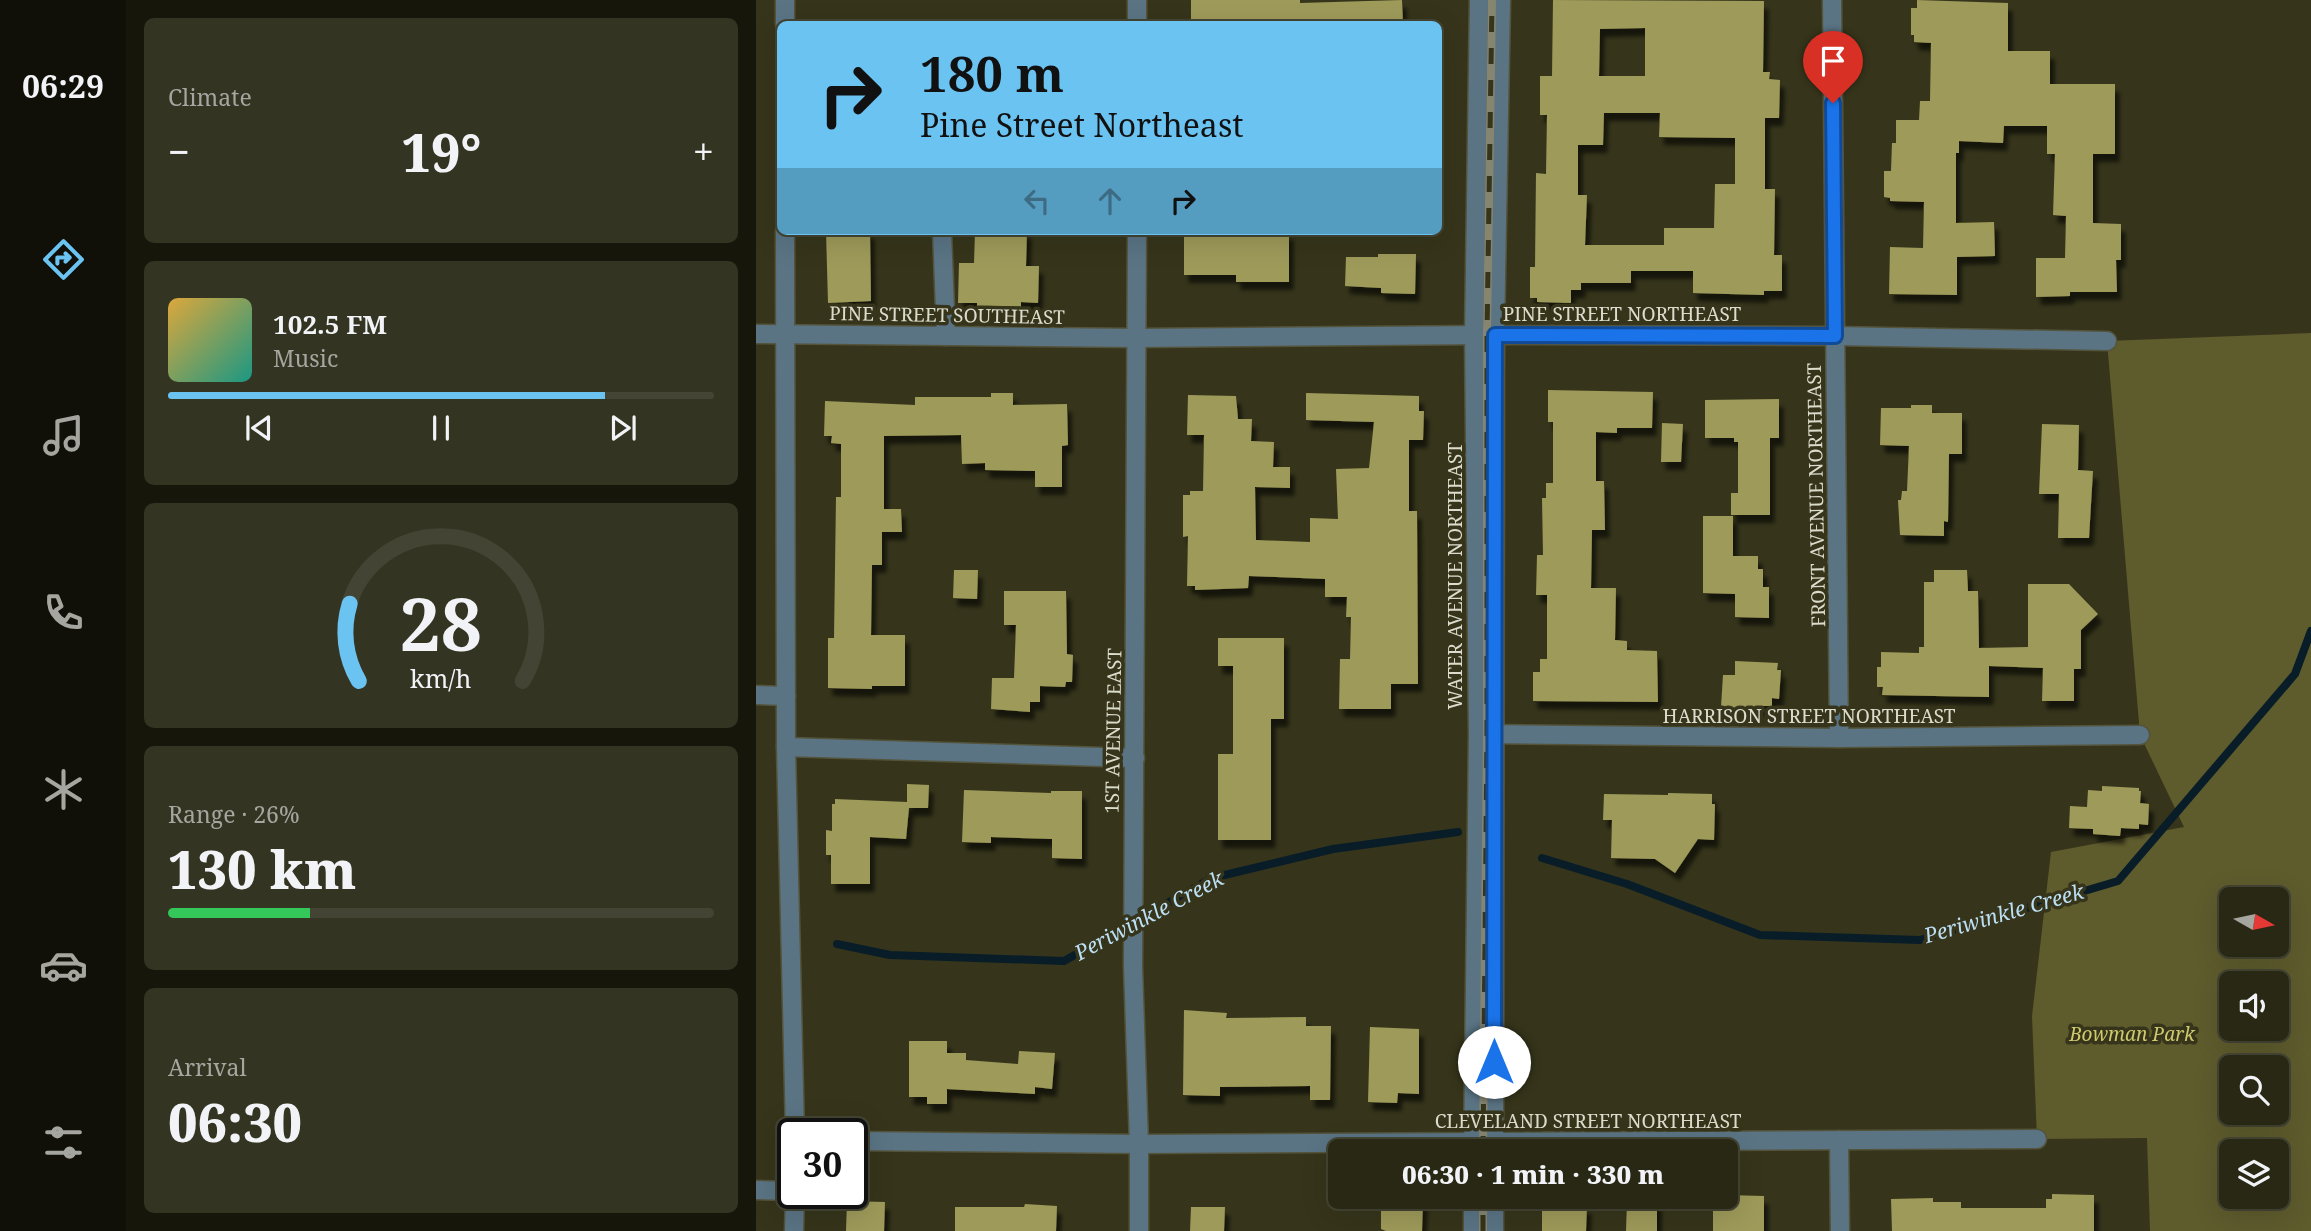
<!DOCTYPE html>
<html lang="en">
<head>
<meta charset="utf-8">
<style>
	body { margin:0; font-family:"Noto Serif",serif; background:#343422; color:#f1f3f6; height:100vh; display:flex; flex-direction:column; font-size:26px; white-space:nowrap }
	* { box-sizing:border-box; margin:0 }
	p { font-size:23px; color:#a5a6a0 }
	.icon { flex:none; width:38px; height:38px; fill:none; stroke:currentColor; stroke-width:2; stroke-linecap:round; stroke-linejoin:round }
	.map { position:relative; flex:1; overflow:hidden }
	.details { display:flex; flex-direction:column; gap:18px; padding:18px; background:#16160b; width:630px }
	.details>* { flex:none }
	.hud { position:absolute; left:21px; top:21px; width:665px; height:214px; border-radius:10px; box-shadow:0 7px 28px #0002,0 0 0 2px #444434; background:#6bc3f2; color:#111; overflow:hidden }
	.needle { width:46px; rotate:99deg }
	.controls { position:absolute; left:1463px; top:887px; display:grid; gap:14px }
	.controls a { display:grid; place-items:center; width:70px; height:70px; border-radius:10px; background:#282814; box-shadow:0 7px 28px #0002,0 0 0 2px #444434; font-size:35px }
	.speed { position:absolute; left:21px; top:1118px; display:flex; gap:14px; font-size:35px; font-weight:700; text-align:center }
	.speed>* { display:grid; place-content:center; width:91px; height:91px; border-radius:50%; background:#282814; box-shadow:0 7px 28px #0002,0 0 0 2px #444434; line-height:1 }
	.speed .limit { border:4px solid #111; border-radius:10px; background:#fff; color:#111 }
	.pin { position:absolute; display:grid; place-items:center; width:60px; height:60px; color:#fff; margin:-72px -30px; border-radius:50% 50% 50% 0; rotate:-45deg; box-shadow:0 0 7px #0007 }
	.pin .icon { rotate:45deg }
	.me { position:absolute; width:77px; margin:-38px; rotate:0deg; stroke-linejoin:round; filter:drop-shadow(0 0 5px #0008) }
	.turn { display:flex; align-items:center; gap:24px; height:147px; padding:0 28px; font-size:32px }
	.turn .icon { width:91px; height:91px; stroke-width:2.5 }
	.turn b { display:block; font-size:49px; line-height:60px }
	.lanes { display:flex; align-items:center; height:66px; padding:0 28px; background:#0003; justify-content:center; gap:35px; direction:ltr }
	.lanes .off { opacity:.35 }
	.big { font-size:52px; font-weight:800; line-height:1.1 }
	.details .widget { flex:1; display:flex; flex-direction:column; justify-content:center; gap:10px; min-width:0; padding:0 24px; border-radius:10px; background:#343422 }
	.details .dial { align-items:center; gap:0 }
	.dial svg { height:182px; overflow:visible; fill:none; stroke:#444434; stroke-width:7; stroke-linecap:round; text-anchor:middle }
	.dial text { fill:#f1f3f6; stroke:none }
	.song { display:flex; align-items:center; gap:21px }
	.cover { width:84px; height:84px; border-radius:10px; background:linear-gradient(135deg,hsl(40 70% 55%),hsl(170 70% 35%)) }
	.played { height:7px; border-radius:4px; background:linear-gradient(90deg,#6bc3f2 80%,#444434 80%) }
	.keys { display:flex; justify-content:space-around; direction:ltr }
	.heat { display:flex; justify-content:space-between; align-items:center; font-size:38px; direction:ltr }
	.charge { height:10px; border-radius:5px; background:linear-gradient(90deg,#34c759 26%,#444434 0) }
	.trip { position:absolute; left:572px; top:1139px; width:410px; height:70px; border-radius:10px; background:#282814; box-shadow:0 7px 28px #0002,0 0 0 2px #444434; font-weight:800; line-height:70px; text-align:center }
	main { display:flex; flex:1; min-height:0 }
	.menu { display:flex; flex-direction:column; width:126px; justify-content:space-around; align-items:center; background:#101008; color:#a5a6a0 }
	.menu .icon { width:49px; height:49px }
	.menu .on { color:#6bc3f2 }
	.menu b { font-size:32px; color:#f1f3f6 }
	.map>svg:first-child { display:block }
	.green { fill:#5e5b2d; fill-rule:evenodd }
	.lines { fill:none; stroke-linecap:round; stroke-linejoin:round }
	.stream { stroke:#081d28; stroke-width:8 }
	.building { fill:#9e9a5a; fill-rule:evenodd; filter:url(#shadow) }
	.minor-casing { stroke:#54533b; stroke-width:21 }
	.minor { stroke:#5a7484; stroke-width:18 }
	.rail-casing { stroke:#868570; stroke-width:8 }
	.rail { stroke:#36351b; stroke-width:5; stroke-dasharray:16; stroke-linecap:butt }
	.route-casing { stroke:#114b97; stroke-width:18 }
	.route { stroke:#1a73e8; stroke-width:12 }
	.labels { text-anchor:middle; stroke-width:7; stroke-linejoin:round; paint-order:stroke }
	.street-label { font-size:19px; fill:#dcdccc; stroke:#36351b }
	.park-label { font-size:19px; font-style:italic; fill:#cfca6d; stroke:#36351b }
	.water-label { font-size:21px; font-style:italic; fill:#bcdff4; stroke:#36351b }
</style>
</head>
<body>
<main>
<nav class="menu">
<b>06:29</b>
<svg class="icon on" aria-label="directions" viewBox="0 0 24 24"><path d="M12 3l9 9-9 9-9-9zM9 14v-3h6M13 9l2 2-2 2"/></svg>
<svg class="icon" aria-label="music" viewBox="0 0 24 24"><path d="M9 18V5l10-2v13"/><circle cx="6" cy="18" r="3"/><circle cx="16" cy="16" r="3"/></svg>
<svg class="icon" aria-label="phone" viewBox="0 0 24 24"><path d="M5 4h4l2 5-3 2q2 4 5 5l2-3 5 2v4C11 20 4 13 5 4z"/></svg>
<svg class="icon" aria-label="climate" viewBox="0 0 24 24"><path d="M12 3v18M4 7l16 10M4 17L20 7"/></svg>
<svg class="icon" aria-label="car" viewBox="0 0 24 24"><path d="M5 17H2v-5l4-1 3-4h7l3 4 3 1v5h-3M9 17h6M6 11h13"/><circle cx="7" cy="17" r="2"/><circle cx="17" cy="17" r="2"/></svg>
<svg class="icon" aria-label="filters" viewBox="0 0 24 24"><path d="M4 7h16M4 17h16"/><circle cx="9" cy="7" r="2"/><circle cx="15" cy="17" r="2"/></svg>
</nav>
<section class="details">
<div class="widget"><p>Climate</p>
<div class="heat"><a>−</a><b class="big">19°</b><a>+</a></div>
</div>
<div class="widget">
<div class="song"><i class="cover"></i><div><b>102.5 FM</b><p>Music</p></div></div>
<div class="played"></div>
<div class="keys"><svg class="icon" aria-label="previous" viewBox="0 0 24 24"><path d="M18 5L8 12l10 7zM5 5v14"/></svg><svg class="icon" aria-label="pause" viewBox="0 0 24 24"><path d="M8 5v14M16 5v14"/></svg><svg class="icon" aria-label="next" viewBox="0 0 24 24"><path d="M6 5l10 7-10 7zM19 5v14"/></svg></div>
</div>
<div class="widget dial"><svg viewBox="0 0 100 80">
<path d="M14 69A42 42 0 1 1 86 69"/>
<path d="M14 69A42 42 0 0 1 10 35" stroke="#6bc3f2"/>
<text x="50" y="56" font-size="32" font-weight="700">28</text>
<text x="50" y="72" font-size="11">km/h</text>
</svg></div>
<div class="widget"><p>Range · 26%</p><b class="big">130 km</b><div class="charge"></div></div>
<div class="widget"><p>Arrival</p><b class="big">06:30</b></div>
</section>
<div class="map">
<svg width="1555" height="1231" viewBox="0 0 1555 1231">
	<defs>
		<filter id="shadow"><feDropShadow dx="4.5" dy="8" stdDeviation="2" flood-color="#0009"/></filter>
	</defs>
	<rect width="100%" height="100%" fill="#36351b"/>
	<path class="green" d="M1555,333V1231H1394L1391,1138L1281,1139L1276,1016L1295,852L1428,827L1384,735L1351,341ZM1475,900H1521V945H1475ZM1475,984H1521V1029H1475ZM1475,1068H1521V1113H1475ZM1475,1152H1521V1197H1475Z"/>
	<g class="lines">
		<g class="stream">
			<polyline points="786,858 871,884 1004,935 1164,940 1362,881 1539,674 1555,631"/>
			<polyline points="81,944 134,955 308,961 456,878 577,849 702,832"/>
		</g>
	</g>
	<g class="building">
		<polygon points="435,0 544,0 544,3 646,0 647,24 435,24"/>
		<path d="M797,0L1008,1L1007,72H1014L1013,79L1024,80L1023,118H1009V189H1019L1018,255H1026V291H1008V295L937,293V271H875V283H825V290H815V303L781,302V298H774V267H779L780,173L790,174L791,115H784V76H796ZM889,28V76H843L844,29ZM848,113H904L903,137L979,138V184H959L958,228H908V245H829L831,195H822V145H847Z"/>
		<polygon points="1161,0 1252,3 1252,51 1294,51 1294,84 1359,84 1359,154 1337,154 1337,223 1365,224 1365,260 1360,260 1361,292 1314,292 1314,296 1280,297 1280,258 1309,258 1310,216 1297,215 1299,154 1291,154 1291,126 1248,126 1247,143 1203,141 1203,153 1200,153 1200,223 1238,222 1239,256 1201,257 1201,295 1133,294 1134,247 1167,248 1168,202 1134,201 1134,198 1128,197 1128,171 1135,171 1136,143 1140,143 1140,120 1163,120 1164,101 1174,101 1175,43 1158,42 1158,35 1155,35 1155,8 1161,8"/>
		<polygon points="70,231 114,231 115,301 72,303"/>
		<polygon points="219,231 271,231 270,266 283,266 282,303 265,302 265,307 221,306 221,303 202,303 203,263 218,263"/>
		<polygon points="428,231 533,232 533,282 480,282 480,275 428,275"/>
		<polygon points="622,254 660,254 659,294 625,293 625,288 589,286 590,257 622,257"/>
		<polygon points="792,390 897,392 896,428 861,428 861,433 840,432 840,481 848,481 849,530 836,530 835,588 860,588 859,640 871,641 871,650 901,651 902,702 777,701 777,672 784,672 784,659 791,659 791,595 780,595 781,555 787,555 786,498 790,498 790,483 797,483 797,422 792,422"/>
		<polygon points="235,393 257,393 257,405 311,404 312,445 306,446 306,487 279,487 279,471 229,470 229,463 206,464 205,435 128,436 128,509 145,509 146,532 126,532 126,565 116,565 115,635 149,635 149,686 116,686 116,689 72,688 72,638 78,638 80,497 85,497 85,444 75,443 76,436 68,436 69,401 159,405 159,397 235,397"/>
		<polygon points="550,393 663,396 663,411 668,411 667,440 653,440 653,511 661,511 662,684 635,684 635,709 583,709 584,659 594,659 595,617 590,617 591,597 569,597 569,579 493,576 492,588 439,590 439,586 431,586 432,536 427,537 427,495 434,495 434,491 447,491 448,435 431,435 432,395 480,396 482,419 496,419 495,441 518,442 517,467 534,467 534,488 499,487 500,540 554,542 554,518 582,519 580,469 613,468 618,422 550,420"/>
		<polygon points="1023,399 1023,438 1014,438 1014,515 975,515 975,493 982,493 982,442 978,442 978,438 949,438 949,400"/>
		<polygon points="1155,405 1176,405 1176,413 1206,413 1206,454 1193,454 1192,522 1188,521 1188,536 1144,535 1142,500 1145,500 1146,491 1151,491 1153,446 1124,445 1125,408 1155,408"/>
		<polygon points="906,423 927,424 925,462 905,462"/>
		<polygon points="1286,424 1323,425 1322,470 1337,471 1333,538 1302,538 1303,494 1283,494"/>
		<polygon points="947,516 977,516 977,556 1002,556 1002,569 1007,569 1007,587 1013,587 1013,618 979,617 979,594 947,593"/>
		<polygon points="198,570 222,570 221,599 197,598"/>
		<polygon points="1178,570 1211,570 1212,591 1222,591 1223,648 1272,647 1272,584 1313,584 1342,614 1325,630 1325,669 1318,669 1318,701 1286,701 1287,668 1233,666 1233,697 1126,695 1127,687 1121,687 1121,667 1125,667 1125,652 1163,653 1163,647 1168,647 1168,582 1178,582"/>
		<polygon points="248,591 310,591 311,654 317,655 316,682 310,682 309,687 284,686 284,702 274,702 274,712 235,709 236,678 258,678 260,625 248,625"/>
		<polygon points="462,638 528,638 528,719 515,719 515,840 462,840 462,754 477,754 477,666 462,666"/>
		<polygon points="979,661 1022,663 1021,670 1025,670 1023,699 1016,698 1016,706 1001,706 1001,709 965,707 967,675 979,675"/>
		<polygon points="151,784 173,785 172,808 153,808 150,839 114,837 114,884 75,884 75,855 70,855 70,830 76,831 76,804 79,804 79,799 151,802"/>
		<polygon points="1346,786 1383,788 1383,791 1385,791 1384,803 1393,804 1392,825 1383,824 1383,829 1365,828 1364,836 1337,834 1337,829 1313,828 1314,806 1331,807 1332,790 1346,791"/>
		<polygon points="208,790 295,793 295,791 326,791 326,859 296,858 296,839 235,837 235,843 206,842"/>
		<polygon points="912,793 956,794 956,804 959,804 958,840 942,839 919,873 899,859 855,858 856,820 847,820 848,794 912,795"/>
		<polygon points="428,1010 471,1013 470,1018 550,1017 550,1026 575,1026 574,1100 554,1100 554,1086 464,1087 464,1096 427,1095"/>
		<polygon points="614,1027 663,1029 663,1094 642,1093 641,1103 612,1102"/>
		<polygon points="153,1041 191,1041 191,1053 210,1053 210,1060 262,1064 263,1051 299,1053 296,1089 279,1087 279,1094 191,1089 191,1104 171,1104 171,1097 153,1097"/>
		<polygon points="1296,1194 1338,1195 1338,1231 1136,1231 1135,1199 1177,1198 1177,1202 1205,1202 1205,1208 1290,1208 1290,1199 1296,1199"/>
		<polygon points="970,1195 1008,1196 1008,1231 957,1231 957,1197 970,1197"/>
		<polygon points="625,1198 667,1201 666,1231 630,1231 625,1229"/>
		<polygon points="91,1201 129,1202 128,1231 90,1231"/>
		<polygon points="871,1201 901,1201 901,1231 870,1231"/>
		<polygon points="269,1204 301,1206 300,1231 199,1231 199,1207 268,1207"/>
		<polygon points="786,1205 831,1206 830,1231 786,1231"/>
		<polygon points="435,1207 469,1207 468,1231 434,1231"/>
	</g>
	<g class="lines">
		<g class="minor-casing">
			<g id="minor">
				<polyline points="381,0 381,24"/>
				<polyline points="1076,0 1083,738"/>
				<polyline points="29,24 29,0"/>
				<polyline points="29,231 30,747 39,1134"/>
				<polyline points="186,231 190,336"/>
				<polyline points="381,231 377,967 383,1144 383,1231"/>
				<polyline points="0,334 381,338 731,335 1079,336 1351,341"/>
				<polyline points="0,695 30,696"/>
				<polyline points="729,734 1083,738 1384,735"/>
				<polyline points="30,747 379,758"/>
				<polyline points="1083,1140 1084,1231"/>
				<polyline points="96,1141 383,1144 1281,1139"/>
				<polyline points="717,1152 722,734 718,336 723,0"/>
				<polyline points="738,1152 739,335 745,0"/>
				<polyline points="0,1190 37,1191"/>
				<polyline points="738,1197 738,1231"/>
				<polyline points="38,1231 39,1194"/>
				<polyline points="717,1231 717,1197"/>
			</g>
		</g>
		<use href="#minor" class="minor"/>
		<g class="rail-casing">
			<g id="rail">
				<polyline points="727,1152 731,734 731,335 736,0"/>
				<polyline points="727,1231 727,1197"/>
			</g>
		</g>
		<use href="#rail" class="rail"/>
	</g>
	<g class="lines">
		<g class="route-casing">
			<polyline id="route" points="738,1062 739,335 1079,336 1077,103"/>
		</g>
		<use href="#route" class="route"/>
	</g>
	<g class="labels">
		<g class="street-label">
			<text x="866" y="321">PINE STREET NORTHEAST</text>
			<text transform="translate(191 315) rotate(1)" y="7">PINE STREET SOUTHEAST</text>
			<text transform="translate(1060 495) rotate(-91)" y="7">FRONT AVENUE NORTHEAST</text>
			<text transform="translate(699 576) rotate(-90)" y="7">WATER AVENUE NORTHEAST</text>
			<text x="1053" y="723">HARRISON STREET NORTHEAST</text>
			<text transform="translate(357 731) rotate(-89)" y="7">1ST AVENUE EAST</text>
			<text x="832" y="1128">CLEVELAND STREET NORTHEAST</text>
		</g>
		<g class="park-label">
			<text x="1376" y="1041">Bowman Park</text>
		</g>
		<g class="water-label">
			<text transform="translate(1248 914) rotate(-16)" y="7">Periwinkle Creek</text>
			<text transform="translate(393 916) rotate(-28)" y="7">Periwinkle Creek</text>
		</g>
	</g>
</svg>
<div class="controls">
<a><svg class="needle" viewBox="-14 -14 28 28"><path d="M0-13l5 13h-10z" fill="#e53935"/><path d="M0 13l5-13h-10z" fill="#a5a6a0"/></svg></a>
<a><svg class="icon" aria-label="sound" viewBox="0 0 24 24"><path d="M4 9h4l5-4v14l-5-4H4zM17 9q2 3 0 6"/></svg></a>
<a><svg class="icon" aria-label="search" viewBox="0 0 24 24"><circle cx="10" cy="10" r="6"/><path d="M15 15l6 6"/></svg></a>
<a><svg class="icon" aria-label="layers" viewBox="0 0 24 24"><path d="M12 4l9 5-9 5-9-5zM3 14l9 5 9-5"/></svg></a>
</div>
<div class="speed"><div class="limit">30</div></div>
<div class="pin" style="left:1077px;top:103px;background:#d93025"><svg class="icon" aria-label="arrive" viewBox="0 0 24 24"><path d="M6 21V4h12l-3 4 3 4H6"/></svg></div>
<svg class="me" style="left:738px;top:1062px" viewBox="-20 -20 40 40"><circle r="19" fill="#fff"/><path d="M0-13L10 11 0 6-10 11z" fill="#1a73e8"/></svg>
<div class="trip">06:30 · 1 min · 330 m</div>
<div class="hud">
<div class="turn"><svg class="icon" aria-label="right" viewBox="0 0 24 24"><path d="M7 20v-9h11M14 6l5 5-5 5"/></svg><div><b>180 m</b>Pine Street Northeast</div></div>
<div class="lanes"><svg class="icon off" aria-label="left" viewBox="0 0 24 24"><path d="M17 20v-9H6M10 6l-5 5 5 5"/></svg><svg class="icon off" aria-label="ahead" viewBox="0 0 24 24"><path d="M12 20V5M6 11l6-6 6 6"/></svg><svg class="icon" aria-label="right" viewBox="0 0 24 24"><path d="M7 20v-9h11M14 6l5 5-5 5"/></svg></div>
</div>
</div>
</main>
</body>
</html>
